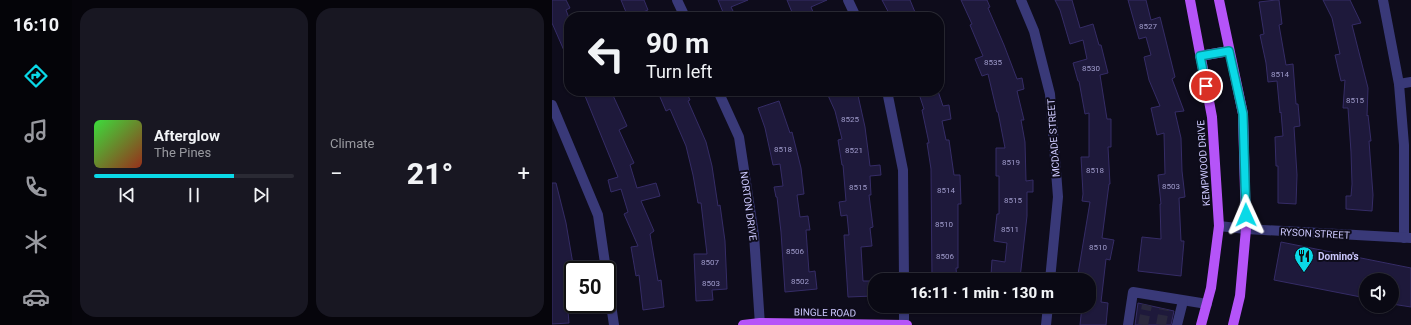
<!DOCTYPE html>
<html lang="en">
<head>
<meta charset="utf-8">
<style>
	body { margin:0; font-family:Roboto,sans-serif; background:#181722; color:#f1f3f6; height:100vh; display:flex; flex-direction:column; font-size:15px; white-space:nowrap }
	* { box-sizing:border-box; margin:0 }
	p { font-size:13px; color:#999aa0 }
	.icon { flex:none; width:22px; height:22px; fill:none; stroke:currentColor; stroke-width:2; stroke-linecap:round; stroke-linejoin:round }
	.map { position:relative; flex:1; overflow:hidden }
	.sheet { display:flex; flex-direction:column; gap:8px; padding:8px; background:#06050b; width:480px }
	.sheet>* { flex:none }
	.guide { position:absolute; left:12px; top:12px; width:380px; height:84px; border-radius:16px; box-shadow:0 1px 3px #0004,0 0 0 1px #2a2a34; background:#0a0914; color:#f1f3f6; overflow:hidden }
	.tools { position:absolute; left:807px; top:273px; display:grid; gap:8px }
	.tools a { display:grid; place-items:center; width:40px; height:40px; border-radius:50%; background:#0a0914; box-shadow:0 1px 3px #0004,0 0 0 1px #2a2a34; font-size:20px }
	.speed { position:absolute; left:12px; top:261px; display:flex; gap:8px; font-size:20px; font-weight:700; text-align:center }
	.speed>* { display:grid; place-content:center; width:52px; height:52px; border-radius:50%; background:#0a0914; box-shadow:0 1px 3px #0004,0 0 0 1px #2a2a34; line-height:1 }
	.speed .limit { border:2px solid #111; border-radius:6px; background:#fff; color:#111 }
	.pin { position:absolute; display:grid; place-items:center; width:34px; height:34px; color:#fff; margin:-17px; border:2px solid #fff; border-radius:50%; box-shadow:0 1px 4px #0007 }
	.me { position:absolute; width:44px; margin:-22px; rotate:359deg; stroke-linejoin:round; filter:drop-shadow(0 0 3px #0008) }
	.turn { display:flex; align-items:center; gap:14px; height:84px; padding:0 16px; font-size:18px }
	.turn .icon { width:52px; height:52px; stroke-width:2.5 }
	.turn b { display:block; font-size:28px; line-height:34px }
	.big { font-size:30px; font-weight:800; line-height:1.1 }
	.sheet .widget { flex:1; display:flex; flex-direction:column; justify-content:center; gap:6px; min-width:0; padding:0 14px; border-radius:16px; background:#181722 }
	.song { display:flex; align-items:center; gap:12px }
	.cover { width:48px; height:48px; border-radius:6px; background:linear-gradient(135deg,hsl(120 70% 55%),hsl(10 70% 35%)) }
	.played { height:4px; border-radius:2px; background:linear-gradient(90deg,#0ad9e7 70%,#2a2a34 70%) }
	.keys { display:flex; justify-content:space-around; direction:ltr }
	.heat { display:flex; justify-content:space-between; align-items:center; font-size:22px; direction:ltr }
	.sheet .tiles { flex:1; display:grid; gap:8px; grid-template-columns:repeat(2,1fr) }
	.trip { position:absolute; left:316px; top:273px; width:228px; height:40px; border-radius:16px; background:#0a0914; box-shadow:0 1px 3px #0004,0 0 0 1px #2a2a34; font-weight:800; line-height:40px; text-align:center }
	main { display:flex; flex:1; min-height:0 }
	.menu { display:flex; flex-direction:column; width:72px; justify-content:space-around; align-items:center; background:#040408; color:#999aa0 }
	.menu .icon { width:28px; height:28px }
	.menu .current { color:#0ad9e7 }
	.menu b { font-size:18px; color:#f1f3f6 }
	.map>svg:first-child { display:block }
	.building { fill:#1e193b; stroke:#352c66 }
	.lines { fill:none; stroke-linecap:round; stroke-linejoin:round }
	.minor-tunnel { stroke:#2a283d; stroke-width:10; stroke-dasharray:10 5; stroke-linecap:butt }
	.minor { stroke:#393978; stroke-width:10 }
	.major { stroke:#b554f8; stroke-width:10 }
	.route-casing { stroke:#068d96; stroke-width:10 }
	.route { stroke:#0ad9e7; stroke-width:7 }
	.labels { text-anchor:middle; stroke-width:4; stroke-linejoin:round; paint-order:stroke }
	.number-label { font-size:8px; fill:#a09ccc }
	.street-label { font-size:10px; fill:#ccc8fd; stroke:#0e0c1b }
	.poi-label { font-size:10px; font-weight:bold; fill:#ccc8fd; stroke:#0e0c1b; text-anchor:start }
</style>
</head>
<body>
<main>
<nav class="menu">
<b>16:10</b>
<svg class="icon current" aria-label="directions" viewBox="0 0 24 24"><path d="M12 3l9 9-9 9-9-9zM9 14v-3h6M13 9l2 2-2 2"/></svg>
<svg class="icon" aria-label="music" viewBox="0 0 24 24"><path d="M9 18V5l10-2v13"/><circle cx="6" cy="18" r="3"/><circle cx="16" cy="16" r="3"/></svg>
<svg class="icon" aria-label="phone" viewBox="0 0 24 24"><path d="M5 4h4l2 5-3 2q2 4 5 5l2-3 5 2v4C11 20 4 13 5 4z"/></svg>
<svg class="icon" aria-label="climate" viewBox="0 0 24 24"><path d="M12 3v18M4 7l16 10M4 17L20 7"/></svg>
<svg class="icon" aria-label="car" viewBox="0 0 24 24"><path d="M5 17H2v-5l4-1 3-4h7l3 4 3 1v5h-3M9 17h6M6 11h13"/><circle cx="7" cy="17" r="2"/><circle cx="17" cy="17" r="2"/></svg>
</nav>
<section class="sheet">
<div class="tiles">
<div class="widget">
<div class="song"><i class="cover"></i><div><b>Afterglow</b><p>The Pines</p></div></div>
<div class="played"></div>
<div class="keys"><svg class="icon" aria-label="previous" viewBox="0 0 24 24"><path d="M18 5L8 12l10 7zM5 5v14"/></svg><svg class="icon" aria-label="pause" viewBox="0 0 24 24"><path d="M8 5v14M16 5v14"/></svg><svg class="icon" aria-label="next" viewBox="0 0 24 24"><path d="M6 5l10 7-10 7zM19 5v14"/></svg></div>
</div>
<div class="widget"><p>Climate</p>
<div class="heat"><a>−</a><b class="big">21°</b><a>+</a></div>
</div>
</div>
</section>
<div class="map">
<svg width="859" height="325" viewBox="0 0 859 325">
	<rect width="100%" height="100%" fill="#0e0c1b"/>
	<g class="building">
		<polygon points="0,0 14,0 18,8 14,10 17,18 17,62 0,23"/>
		<polygon points="69,0 92,0 96,10 91,12 93,17 76,17"/>
		<polygon points="166,0 196,0 179,7 184,17 173,17"/>
		<polygon points="235,0 275,0 259,7 263,17 242,17"/>
		<polygon points="330,0 358,0 365,17 339,17"/>
		<polygon points="409,0 435,0 438,7 436,8 452,45 465,79 470,78 472,89 465,91 472,120 469,120 473,142 474,181 481,180 481,192 475,192 475,216 468,278 439,275 440,260 453,262 455,243 442,241 445,214 447,214 447,176 444,176 444,148 453,148 446,112 445,112 436,74 430,76 423,59 431,56 418,25 420,24"/>
		<polygon points="503,0 520,0 528,28 541,24 547,45 549,45 556,73 548,75 555,119 559,119 559,147 556,147 558,184 557,184 550,238 562,240 558,260 554,259 549,302 556,303 554,325 528,325 530,306 537,306 537,280 525,280 538,202 530,201 531,194 529,157 537,157 537,113 533,114 527,81 526,81 521,63 535,59 531,40 518,44 508,10"/>
		<polygon points="576,0 594,0 599,20 608,17 623,77 620,79 632,111 623,112 629,138 630,171 633,197 627,198 629,241 632,241 629,276 586,271 590,237 609,239 608,204 609,204 606,175 613,174 612,133 605,135 599,108 608,106 597,80 592,57 599,55 594,37 587,39"/>
		<polygon points="724,0 727,0 730,24 727,25 734,65 741,64 744,104 746,104 748,126 742,127 745,175 744,204 726,203 726,166 724,166 723,137 731,136 729,112 728,113 725,81 716,82 714,63 708,35 712,34 707,2"/>
		<polygon points="771,0 798,0 809,23 800,25 816,88 815,116 816,115 819,141 817,141 821,195 820,211 794,209 794,196 799,196 800,184 799,152 796,108 791,108 793,80 789,81 783,55 788,54 780,18"/>
		<polygon points="31,91 59,91 75,126 67,130 82,163 78,165 85,188 104,183 108,196 89,201 102,231 98,234 106,281 109,280 112,307 91,310 87,275 84,276 79,247 86,246 72,214 76,212 69,189 59,192 56,180 66,177"/>
		<polygon points="122,91 134,91 138,100 136,101 154,142 160,166 166,206 168,205 173,241 175,289 160,290 161,300 144,301 142,254 155,254 149,203 146,203 141,175 134,146 118,109 114,111 108,97"/>
		<polygon points="274,91 305,91 313,127 318,166 328,165 329,175 318,176 319,195 317,195 321,227 318,228 320,246 309,247 311,281 321,281 321,296 296,297 292,235 297,235 295,215 289,216 287,202 294,201 291,165 290,165 286,140 290,139 283,111"/>
		<polygon points="366,91 386,91 391,106 397,105 399,119 390,121 394,140 397,140 402,175 408,175 409,204 406,204 406,268 404,268 405,280 380,280 379,169 375,143 377,143 370,110 372,109"/>
		<polygon points="227,101 238,133 240,132 249,168 252,194 245,195 248,217 256,216 258,230 254,230 257,272 263,271 265,289 233,292 229,232 225,197 224,197 222,187 231,186 228,164 221,165 213,128 206,108"/>
		<polygon points="0,183 4,183 14,223 22,270 21,270 21,311 16,311 17,323 0,324"/>
		<polygon points="729,242 859,268 859,307 840,304 840,280 814,280 814,298 722,280"/>
		<polygon points="586,303 622,311 619,325 583,325"/>
	</g>
	<g class="lines">
		<g class="minor-tunnel">
			<polyline points="591,325 595,305"/>
			<polyline points="609,325 612,309"/>
		</g>
		<g class="minor">
			<polyline points="125,0 133,17"/>
			<polyline points="296,0 304,17"/>
			<polyline points="469,0 482,31 498,94 506,197 498,280"/>
			<polyline points="831,0 847,84 852,145 852,238"/>
			<polyline points="847,84 859,82"/>
			<polyline points="166,91 187,137 202,235 208,325"/>
			<polyline points="335,91 351,170 352,280"/>
			<polyline points="0,105 46,215 54,270"/>
			<polyline points="667,226 694,229 859,238"/>
			<polyline points="55,277 62,325"/>
			<polyline points="352,306 352,325"/>
			<polyline points="494,325 496,306"/>
			<polyline points="576,325 581,292 655,304"/>
			<polyline points="625,325 631,301"/>
		</g>
		<g class="major">
			<polyline points="638,0 660,117 667,226 659,288 649,325"/>
			<polyline points="667,0 691,114 694,229 688,296 681,325"/>
			<polyline points="648,56 677,51"/>
			<polyline points="191,325 208,323 355,325"/>
		</g>
	</g>
	<g class="lines">
		<g class="route-casing">
			<polyline id="route" points="654,86 648,56 677,51 691,114 694,215"/>
		</g>
		<use href="#route" class="route"/>
	</g>
	<defs>
		<g id="restaurant-pin" transform="scale(1)"><path d="M0 17L-7.5 6A9.5 9.5 0 1 1 7.5 6Z" fill="#0ad9e7" stroke="#0e0c1b"/><path d="M-5-6h1v4h1v-4h1v4h1v-4h1v5L-1.5 .5V6h-2V.5L-5-1ZM5-6V6H3V1.5H1.5Q1.5-4 5-6Z" fill="#111"/></g>
	</defs>
	<g fill-rule="evenodd">
		<use href="#restaurant-pin" x="752" y="256"/>
	</g>
	<g class="labels">
		<g class="number-label">
			<text x="596" y="29">8527</text>
			<text x="441" y="65">8535</text>
			<text x="539" y="71">8530</text>
			<text x="728" y="77">8514</text>
			<text x="803" y="103">8515</text>
			<text x="298" y="122">8525</text>
			<text x="231" y="152">8518</text>
			<text x="302" y="153">8521</text>
			<text x="459" y="165">8519</text>
			<text x="543" y="173">8518</text>
			<text x="619" y="189">8503</text>
			<text x="306" y="190">8515</text>
			<text x="394" y="193">8514</text>
			<text x="461" y="203">8515</text>
			<text x="392" y="227">8510</text>
			<text x="458" y="232">8511</text>
			<text x="546" y="250">8510</text>
			<text x="243" y="254">8506</text>
			<text x="393" y="259">8506</text>
			<text x="158" y="265">8507</text>
			<text x="248" y="284">8502</text>
			<text x="159" y="286">8503</text>
		</g>
		<g class="street-label">
			<text transform="translate(501 138) rotate(-94)" y="4">MCDADE STREET</text>
			<text transform="translate(651 163) rotate(-94)" y="4">KEMPWOOD DRIVE</text>
			<text transform="translate(197 206) rotate(82)" y="4">NORTON DRIVE</text>
			<text transform="translate(763 233) rotate(3)" y="4">RYSON STREET</text>
			<text transform="translate(273 312) rotate(1)" y="4">BINGLE ROAD</text>
		</g>
		<g class="poi-label">
			<text x="766" y="260">Domino's</text>
		</g>
	</g>
</svg>
<div class="tools">
<a><svg class="icon" aria-label="sound" viewBox="0 0 24 24"><path d="M4 9h4l5-4v14l-5-4H4zM17 9q2 3 0 6"/></svg></a>
</div>
<div class="speed"><div class="limit">50</div></div>
<div class="pin" style="left:654px;top:86px;background:#d93025"><svg class="icon" aria-label="arrive" viewBox="0 0 24 24"><path d="M6 21V4h12l-3 4 3 4H6"/></svg></div>
<svg class="me" style="left:694px;top:215px" viewBox="-20 -20 40 40"><path d="M0-17L14 15 0 8-14 15z" fill="#0ad9e7" stroke="#fff" stroke-width="4"/></svg>
<div class="trip">16:11 · 1 min · 130 m</div>
<div class="guide">
<div class="turn"><svg class="icon" aria-label="left" viewBox="0 0 24 24"><path d="M17 20v-9H6M10 6l-5 5 5 5"/></svg><div><b>90 m</b>Turn left</div></div>
</div>
</div>
</main>
</body>
</html>
